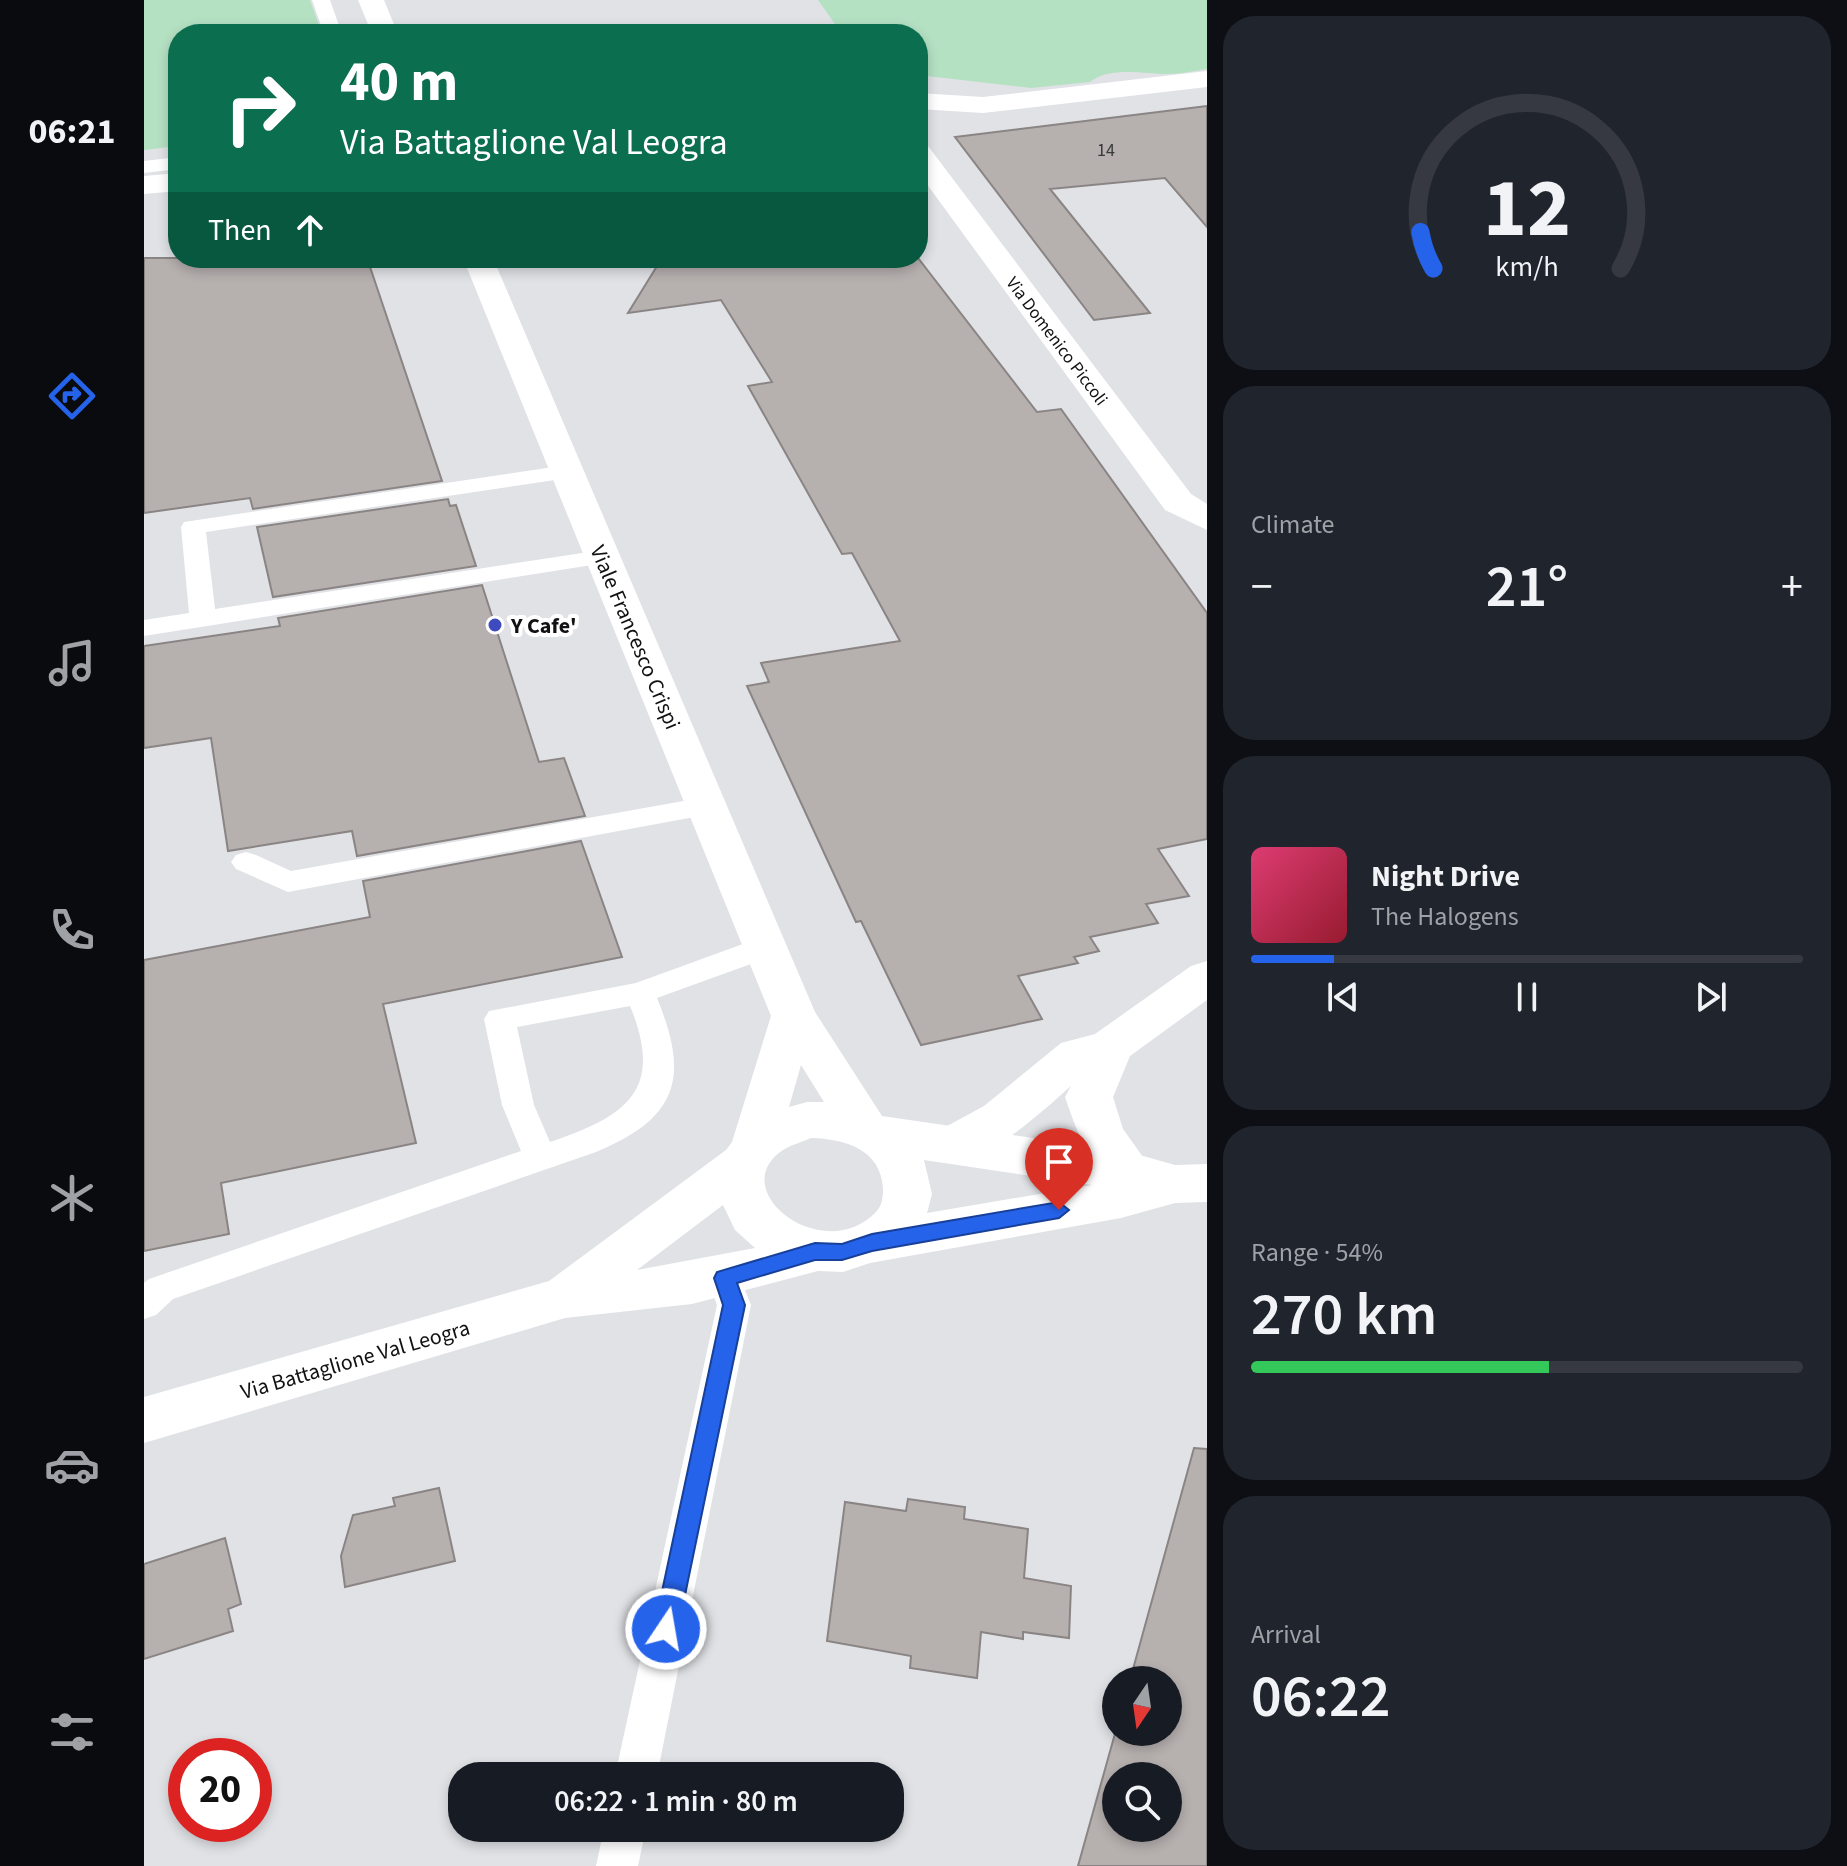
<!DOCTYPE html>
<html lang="en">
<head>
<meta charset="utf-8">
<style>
	body { margin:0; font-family:"Source Sans 3",sans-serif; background:#20242c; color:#f1f3f6; height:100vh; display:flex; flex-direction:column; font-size:30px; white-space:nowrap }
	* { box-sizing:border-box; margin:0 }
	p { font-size:26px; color:#9ea1a6 }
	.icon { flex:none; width:44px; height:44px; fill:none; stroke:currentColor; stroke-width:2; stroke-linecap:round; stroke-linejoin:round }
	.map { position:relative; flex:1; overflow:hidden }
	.drawer { display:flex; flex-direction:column; gap:16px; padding:16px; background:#0d0f14; width:640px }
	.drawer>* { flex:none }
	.banner { position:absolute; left:24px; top:24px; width:760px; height:244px; border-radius:32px; box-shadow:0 4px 12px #0003; background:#0b6e4f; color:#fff; overflow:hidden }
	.needle { width:52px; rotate:193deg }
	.controls { position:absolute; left:958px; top:1666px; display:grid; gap:16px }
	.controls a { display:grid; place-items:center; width:80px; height:80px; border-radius:50%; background:#171b24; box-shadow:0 4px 12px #0003; font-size:40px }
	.speed { position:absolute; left:24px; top:1738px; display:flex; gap:16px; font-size:40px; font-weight:700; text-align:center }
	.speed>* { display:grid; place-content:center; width:104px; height:104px; border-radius:50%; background:#171b24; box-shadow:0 4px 12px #0003; line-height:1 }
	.speed .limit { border:12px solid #d22; background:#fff; color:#111 }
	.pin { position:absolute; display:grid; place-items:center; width:68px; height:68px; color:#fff; margin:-82px -34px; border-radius:50% 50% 50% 0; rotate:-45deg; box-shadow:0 0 8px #0007 }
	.pin .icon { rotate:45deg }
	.me { position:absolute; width:88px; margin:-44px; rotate:12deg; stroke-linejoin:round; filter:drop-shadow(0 0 6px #0008) }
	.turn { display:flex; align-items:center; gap:28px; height:168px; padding:0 40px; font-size:36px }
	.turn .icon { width:104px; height:104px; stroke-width:2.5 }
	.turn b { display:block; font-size:56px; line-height:68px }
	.then { display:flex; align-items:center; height:76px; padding:0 40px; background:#0003; gap:16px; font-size:30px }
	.big { font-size:60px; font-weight:600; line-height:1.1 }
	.drawer .widget { flex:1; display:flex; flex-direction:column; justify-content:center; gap:12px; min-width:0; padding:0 28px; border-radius:32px; background:#20242c }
	.drawer .dial { align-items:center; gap:0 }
	.dial svg { height:208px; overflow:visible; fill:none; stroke:#363941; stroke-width:7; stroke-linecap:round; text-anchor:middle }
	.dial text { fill:#f1f3f6; stroke:none }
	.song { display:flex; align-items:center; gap:24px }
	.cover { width:96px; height:96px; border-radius:12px; background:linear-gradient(135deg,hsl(340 70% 55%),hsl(350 70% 35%)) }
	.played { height:8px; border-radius:4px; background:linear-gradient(90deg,#2563eb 15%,#363941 15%) }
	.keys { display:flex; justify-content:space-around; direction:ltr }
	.heat { display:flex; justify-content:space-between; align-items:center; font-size:44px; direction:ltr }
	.charge { height:12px; border-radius:6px; background:linear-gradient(90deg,#34c759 54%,#363941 0) }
	.trip { position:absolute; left:304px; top:1762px; width:456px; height:80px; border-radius:32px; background:#171b24; box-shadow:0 4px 12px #0003; font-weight:600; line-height:80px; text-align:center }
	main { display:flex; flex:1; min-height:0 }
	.menu { display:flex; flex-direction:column; width:144px; justify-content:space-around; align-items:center; background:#090b0e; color:#9ea1a6 }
	.menu .icon { width:56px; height:56px }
	.menu .on { color:#2563eb }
	.menu b { font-size:36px; color:#f1f3f6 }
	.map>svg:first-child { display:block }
	.green { fill:#b5e1c3 }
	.building { fill:#b6b0af; stroke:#8a8584; stroke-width:2; fill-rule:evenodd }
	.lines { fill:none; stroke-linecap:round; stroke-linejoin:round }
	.lane { fill:#fff; fill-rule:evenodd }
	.street { fill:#fff; fill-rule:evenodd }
	.secondary { fill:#fff; fill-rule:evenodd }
	.route { fill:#2563eb; stroke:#184099; stroke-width:2 }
	.poi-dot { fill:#3d4bbe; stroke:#fff; stroke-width:3 }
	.labels { text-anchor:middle; stroke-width:8; stroke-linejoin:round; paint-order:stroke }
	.number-label { font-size:18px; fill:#3a393a }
	.far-street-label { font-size:18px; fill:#111113; stroke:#fff }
	.poi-label { font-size:22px; font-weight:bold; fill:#111113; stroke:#fff; text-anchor:start }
	.street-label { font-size:22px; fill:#111113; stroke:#fff }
</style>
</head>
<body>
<main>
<nav class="menu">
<b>06:21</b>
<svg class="icon on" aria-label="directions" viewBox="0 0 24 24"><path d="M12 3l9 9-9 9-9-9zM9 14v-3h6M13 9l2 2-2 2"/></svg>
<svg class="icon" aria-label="music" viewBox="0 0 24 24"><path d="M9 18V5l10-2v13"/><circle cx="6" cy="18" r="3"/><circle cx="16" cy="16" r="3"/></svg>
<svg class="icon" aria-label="phone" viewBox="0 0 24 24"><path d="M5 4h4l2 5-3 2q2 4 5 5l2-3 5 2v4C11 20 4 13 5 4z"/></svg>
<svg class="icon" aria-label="climate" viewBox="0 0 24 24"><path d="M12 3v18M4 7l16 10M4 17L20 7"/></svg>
<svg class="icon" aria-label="car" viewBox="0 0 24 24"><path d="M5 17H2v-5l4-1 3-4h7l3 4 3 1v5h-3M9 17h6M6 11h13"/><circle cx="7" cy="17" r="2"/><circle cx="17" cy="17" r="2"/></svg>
<svg class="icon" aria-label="filters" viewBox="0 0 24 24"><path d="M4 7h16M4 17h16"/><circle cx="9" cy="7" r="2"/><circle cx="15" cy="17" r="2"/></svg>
</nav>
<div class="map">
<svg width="1063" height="1866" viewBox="0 0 1063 1866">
	<rect width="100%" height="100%" fill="#e0e2e6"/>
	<g class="green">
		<polygon points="0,0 166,0 178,34 34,34 34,146 0,150"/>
		<path d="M674,0H1063V69C1050,71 1036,74 1023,74C1000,74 966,66 946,82L887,88L774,75V34H698Z"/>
	</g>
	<g class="building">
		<polygon points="1063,106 1063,227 1021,178 906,189 1006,313 950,320 811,137"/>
		<polygon points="0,258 223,258 298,481 109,509 106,498 0,513"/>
		<polygon points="518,258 774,258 893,412 917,409 1063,613 1063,839 1014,849 1045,896 1002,904 1014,923 946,937 955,951 930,957 934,963 874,976 898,1019 777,1045 717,921 712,922 603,686 625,682 617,663 756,641 708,553 698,554 604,386 628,382 577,300 484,313"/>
		<polygon points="304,499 306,506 312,505 332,566 129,597 113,527"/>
		<polygon points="338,585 395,762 420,758 441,816 213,856 208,831 84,851 67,738 0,748 0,646 136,626 134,618"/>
		<polygon points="437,841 478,957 239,1004 272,1143 77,1183 85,1234 0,1251 0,960 226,917 219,881"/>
		<path d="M1050,1448L1063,1449V1866H934L972,1730L1024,1732V1680H986ZM972,1776H1024V1828H972Z"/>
		<polygon points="295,1488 311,1561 201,1587 197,1556 209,1515 251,1506 249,1498"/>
		<polygon points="764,1499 821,1507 820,1519 884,1529 880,1578 927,1586 925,1638 879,1632 879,1639 837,1632 833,1678 766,1668 767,1656 683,1641 701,1502 762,1511"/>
		<polygon points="81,1538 97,1604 84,1609 89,1631 0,1659 0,1564"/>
	</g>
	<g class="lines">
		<g class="lane">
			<polygon points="168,0 186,0 198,34 180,34"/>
			<polygon points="34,157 34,169 0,173 0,161"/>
			<polygon points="423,465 431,467 435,472 431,477 62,532 71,609 458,550 467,552 470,557 467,562 0,636 0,620 45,613 37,527 40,522"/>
			<polygon points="562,797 572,799 576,806 572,813 144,892 92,869 87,862 92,855 102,852 112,855 147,871"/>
			<path d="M621,936L632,939L636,947L632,955L513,998C546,1078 534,1118 452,1152L29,1299L12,1315L0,1319V1283L5,1279L377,1151L358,1105L340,1019L345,1011L492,983ZM486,1006C521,1091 482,1116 406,1142L390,1105L373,1027Z"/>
			<polygon points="580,1264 592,1268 607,1305 513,1776 471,1776 573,1305 563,1278 568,1268"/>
			<polygon points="460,1828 502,1828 494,1866 452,1866"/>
		</g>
		<g class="street">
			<polygon points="1063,71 1063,87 839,113 774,109 774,93 839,97"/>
			<polygon points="774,143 784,146 1047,494 1063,504 1063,530 1021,510 774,172"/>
			<path d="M1063,961V1000L986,1056L969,1097L979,1129L1009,1171L1002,1184C997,1186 989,1190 984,1190C951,1187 930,1123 921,1097L927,1086C901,1109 845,1161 810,1163C805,1164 797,1160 792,1158L785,1145L792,1132L840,1106L917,1043L951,1034L1047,966Z"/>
		</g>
		<g class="secondary">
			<polygon points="214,0 240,0 254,34 228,34"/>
			<polygon points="34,173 34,191 0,194 0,176"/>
			<path d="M319,258H349L671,1012L738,1116L985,1152L1031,1165L1063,1164V1202L1031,1203L977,1218L726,1263L699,1272L674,1271L548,1304L421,1318L0,1443V1397L405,1281L582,1150L588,1142L627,1016ZM657,1065L680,1102H663L645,1107ZM667,1138C701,1139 737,1149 739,1189C739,1197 738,1206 732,1212C679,1267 579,1190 639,1150C647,1145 658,1142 667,1138ZM780,1160L948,1185L783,1213L788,1194ZM579,1205L591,1230L611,1248L493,1270Z"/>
		</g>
	</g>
	<polygon class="route" points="915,1202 925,1210 915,1218 728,1251 698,1260 671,1260 593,1283 601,1305 534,1629 531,1637 522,1640 514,1637 510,1629 579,1305 570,1278 573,1272 671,1243 698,1244 728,1234"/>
	<circle class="poi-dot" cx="351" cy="625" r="8"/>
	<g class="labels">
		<g class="number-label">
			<text x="962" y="156">14</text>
		</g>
		<g class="far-street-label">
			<text transform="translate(913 341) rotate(53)" y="6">Via Domenico Piccoli</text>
		</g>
		<g class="poi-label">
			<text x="367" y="633">Y Cafe'</text>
		</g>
		<g class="street-label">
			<text transform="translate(492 637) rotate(67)" y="8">Viale Francesco Crispi</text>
			<text transform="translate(211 1359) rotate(-16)" y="8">Via Battaglione Val Leogra</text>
		</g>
	</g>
</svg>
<div class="controls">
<a><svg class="needle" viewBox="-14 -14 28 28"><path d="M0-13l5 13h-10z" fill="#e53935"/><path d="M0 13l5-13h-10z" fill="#9ea1a6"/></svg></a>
<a><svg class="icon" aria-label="search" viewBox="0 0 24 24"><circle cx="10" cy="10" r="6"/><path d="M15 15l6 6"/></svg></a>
</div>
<div class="speed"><div class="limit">20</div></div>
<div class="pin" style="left:915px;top:1210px;background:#d93025"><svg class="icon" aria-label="arrive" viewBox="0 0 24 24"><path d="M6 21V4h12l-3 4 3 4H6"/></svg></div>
<svg class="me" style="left:522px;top:1629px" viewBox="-20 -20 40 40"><circle r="17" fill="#2563eb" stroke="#fff" stroke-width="3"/><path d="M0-11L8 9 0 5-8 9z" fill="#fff"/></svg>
<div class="trip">06:22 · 1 min · 80 m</div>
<div class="banner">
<div class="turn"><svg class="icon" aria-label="right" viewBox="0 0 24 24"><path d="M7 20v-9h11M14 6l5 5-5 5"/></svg><div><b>40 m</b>Via Battaglione Val Leogra</div></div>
<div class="then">Then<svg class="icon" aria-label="ahead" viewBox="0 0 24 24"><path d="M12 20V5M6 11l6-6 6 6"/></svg></div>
</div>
</div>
<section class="drawer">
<div class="widget dial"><svg viewBox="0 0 100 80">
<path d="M14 69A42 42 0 1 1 86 69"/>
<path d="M14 69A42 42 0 0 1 9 55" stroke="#2563eb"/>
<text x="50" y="56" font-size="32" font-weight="700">12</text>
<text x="50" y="72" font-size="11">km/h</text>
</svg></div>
<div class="widget"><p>Climate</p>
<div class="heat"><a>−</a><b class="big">21°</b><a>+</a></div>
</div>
<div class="widget">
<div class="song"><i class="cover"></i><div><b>Night Drive</b><p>The Halogens</p></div></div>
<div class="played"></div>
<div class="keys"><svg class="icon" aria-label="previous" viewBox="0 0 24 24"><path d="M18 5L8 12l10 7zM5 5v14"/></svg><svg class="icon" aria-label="pause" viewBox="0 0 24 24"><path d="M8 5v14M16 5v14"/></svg><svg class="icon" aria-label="next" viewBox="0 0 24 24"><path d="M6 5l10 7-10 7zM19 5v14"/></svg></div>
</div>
<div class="widget"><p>Range · 54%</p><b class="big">270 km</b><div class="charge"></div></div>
<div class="widget"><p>Arrival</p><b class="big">06:22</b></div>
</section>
</main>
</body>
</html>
